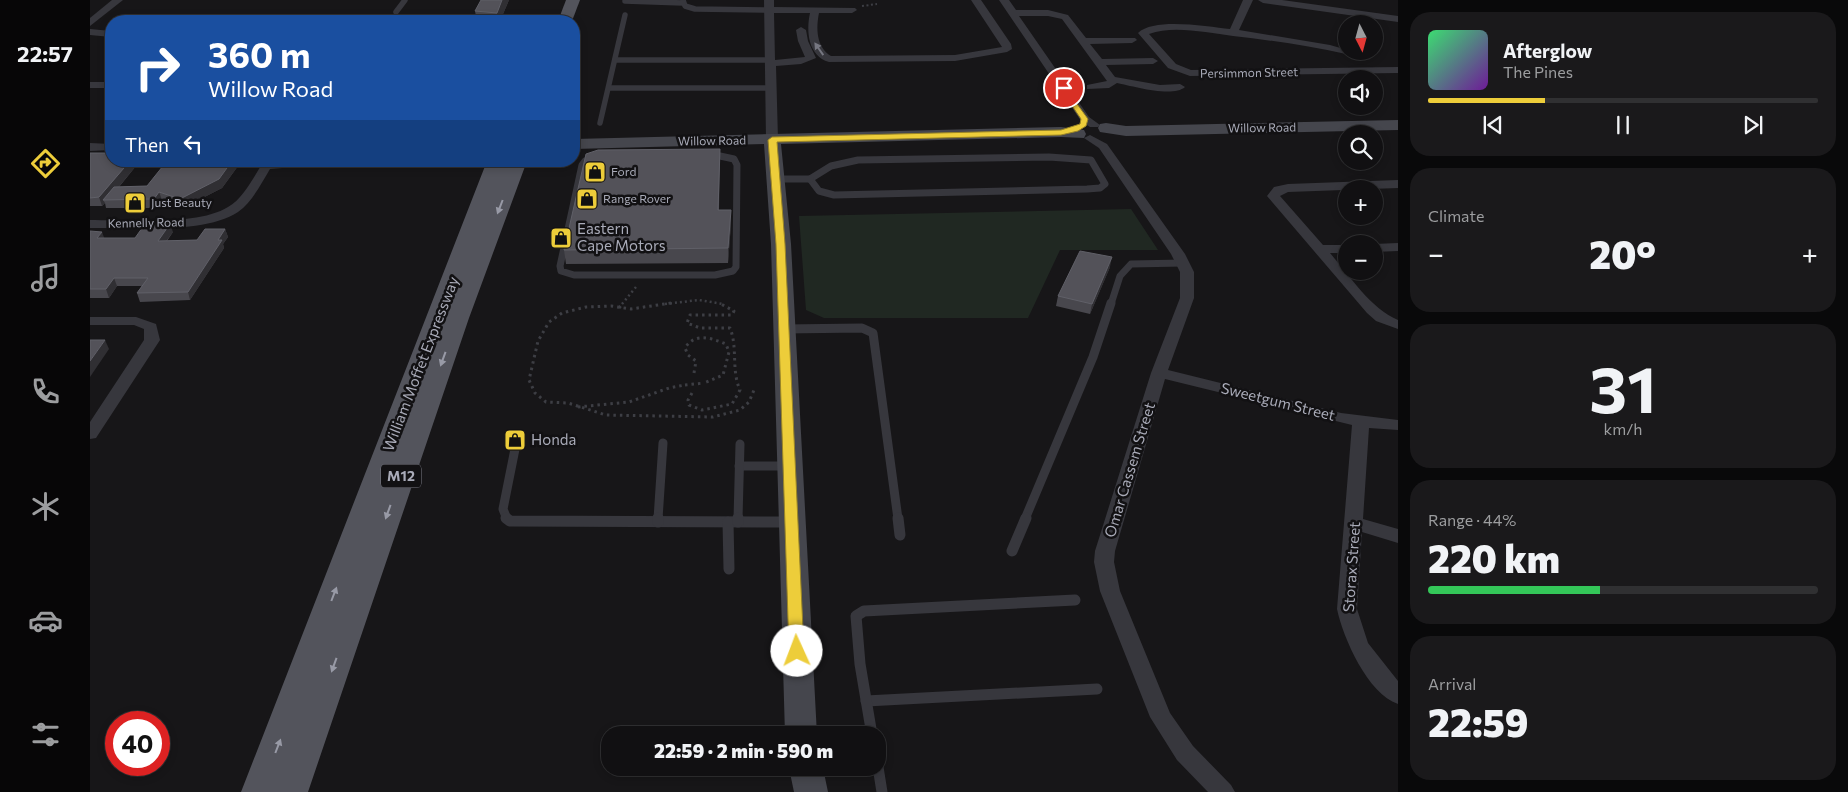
<!DOCTYPE html>
<html lang="en">
<head>
<meta charset="utf-8">
<style>
	body { margin:0; font-family:Commissioner,sans-serif; background:#1a191b; color:#f1f3f6; height:100vh; display:flex; flex-direction:column; font-size:19px; white-space:nowrap }
	* { box-sizing:border-box; margin:0 }
	p { font-size:16px; color:#9c9d9f }
	.icon { flex:none; width:28px; height:28px; fill:none; stroke:currentColor; stroke-width:2; stroke-linecap:round; stroke-linejoin:round }
	.map { position:relative; flex:1; overflow:hidden }
	.side { display:flex; flex-direction:column; gap:12px; padding:12px; background:#09090a; width:450px }
	.side>* { flex:none }
	.banner { position:absolute; left:15px; top:15px; width:475px; height:152px; border-radius:20px; box-shadow:0 2px 8px #0003,0 0 0 1px #303032; background:#1a4fa0; color:#fff; overflow:hidden }
	.needle { width:32px; rotate:174deg }
	.controls { position:absolute; left:1248px; top:15px; display:grid; gap:10px }
	.controls a { display:grid; place-items:center; width:45px; height:45px; border-radius:50%; background:#111012; box-shadow:0 2px 8px #0003,0 0 0 1px #303032; font-size:25px }
	.speed { position:absolute; left:15px; top:711px; display:flex; gap:10px; font-size:25px; font-weight:700; text-align:center }
	.speed>* { display:grid; place-content:center; width:65px; height:65px; border-radius:50%; background:#111012; box-shadow:0 2px 8px #0003,0 0 0 1px #303032; line-height:1 }
	.speed .limit { border:8px solid #d22; background:#fff; color:#111 }
	.pin { position:absolute; display:grid; place-items:center; width:42px; height:42px; color:#fff; margin:-21px; border:2px solid #fff; border-radius:50%; box-shadow:0 1px 5px #0007 }
	.me { position:absolute; width:55px; margin:-28px; rotate:358deg; stroke-linejoin:round; filter:drop-shadow(0 0 4px #0008) }
	.turn { display:flex; align-items:center; gap:18px; height:105px; padding:0 20px; font-size:22px }
	.turn .icon { width:65px; height:65px; stroke-width:2.5 }
	.turn b { display:block; font-size:35px; line-height:42px }
	.then { display:flex; align-items:center; height:48px; padding:0 20px; background:#0003; gap:10px; font-size:19px }
	.big { font-size:38px; font-weight:800; line-height:1.1 }
	.side .card { flex:1; display:flex; flex-direction:column; justify-content:center; gap:8px; min-width:0; padding:0 18px; border-radius:20px; background:#1a191b }
	.side .dial { align-items:center; gap:0 }
	.dial b { font-size:65px; line-height:1 }
	.song { display:flex; align-items:center; gap:15px }
	.cover { width:60px; height:60px; border-radius:8px; background:linear-gradient(135deg,hsl(140 70% 55%),hsl(280 70% 35%)) }
	.played { height:5px; border-radius:2px; background:linear-gradient(90deg,#edcd3a 30%,#303032 30%) }
	.keys { display:flex; justify-content:space-around; direction:ltr }
	.heat { display:flex; justify-content:space-between; align-items:center; font-size:28px; direction:ltr }
	.charge { height:8px; border-radius:4px; background:linear-gradient(90deg,#34c759 44%,#303032 0) }
	.trip { position:absolute; left:511px; top:726px; width:285px; height:50px; border-radius:20px; background:#111012; box-shadow:0 2px 8px #0003,0 0 0 1px #303032; font-weight:800; line-height:50px; text-align:center }
	main { display:flex; flex:1; min-height:0 }
	.tabs { display:flex; flex-direction:column; width:90px; justify-content:space-around; align-items:center; background:#070607; color:#9c9d9f }
	.tabs .icon { width:35px; height:35px }
	.tabs .current { color:#edcd3a }
	.tabs b { font-size:22px; color:#f1f3f6 }
	.map>svg:first-child { display:block }
	.green { fill:#202822 }
	.lines { fill:none; stroke-linecap:round; stroke-linejoin:round }
	.path-far2 { stroke:#3d3e44; stroke-width:2; stroke-dasharray:2 2.5; stroke-linecap:butt }
	.path-far1 { stroke:#3d3e44; stroke-width:2.5; stroke-dasharray:2 3; stroke-linecap:butt }
	.path { stroke:#3d3e44; stroke-width:3; stroke-dasharray:2.5 4; stroke-linecap:butt }
	.lane-far3 { stroke:#37373d; stroke-width:5.5 }
	.lane-far2 { stroke:#37373d; stroke-width:7 }
	.lane-far1 { stroke:#37373d; stroke-width:9 }
	.lane { stroke:#37373d; stroke-width:11 }
	.street { fill:#37373d; fill-rule:evenodd }
	.secondary { fill:#45464d; fill-rule:evenodd }
	.primary { fill:#53545c; fill-rule:evenodd }
	.path-bridge { stroke:#3d3e44; stroke-width:3; stroke-dasharray:2.5 4; stroke-linecap:butt }
	.wall { fill:#48474d }
	.shaded-wall { fill:#302f33 }
	.building { fill:#535259; stroke:#606068 }
	.oneway { fill:#767781 }
	.oneway2 { fill:#989aa6 }
	.route { fill:#edcd3a; stroke:#9a8526 }
	.labels { text-anchor:middle; stroke-width:5; stroke-linejoin:round; paint-order:stroke }
	.far-street-label { font-size:12px; fill:#a9abb8; stroke:#121113 }
	.far-poi-label { font-size:12px; fill:#a9abb8; stroke:#121113; text-anchor:start }
	.shield { fill:#121113; stroke:#7c7d86; stroke-width:1 }
	.shield-label { font-size:14px; font-weight:bold; fill:#a9abb8 }
	.poi-label { font-size:15px; fill:#a9abb8; stroke:#121113; text-anchor:start }
	.street-label { font-size:15px; fill:#a9abb8; stroke:#121113 }
</style>
</head>
<body>
<main>
<nav class="tabs">
<b>22:57</b>
<svg class="icon current" aria-label="directions" viewBox="0 0 24 24"><path d="M12 3l9 9-9 9-9-9zM9 14v-3h6M13 9l2 2-2 2"/></svg>
<svg class="icon" aria-label="music" viewBox="0 0 24 24"><path d="M9 18V5l10-2v13"/><circle cx="6" cy="18" r="3"/><circle cx="16" cy="16" r="3"/></svg>
<svg class="icon" aria-label="phone" viewBox="0 0 24 24"><path d="M5 4h4l2 5-3 2q2 4 5 5l2-3 5 2v4C11 20 4 13 5 4z"/></svg>
<svg class="icon" aria-label="climate" viewBox="0 0 24 24"><path d="M12 3v18M4 7l16 10M4 17L20 7"/></svg>
<svg class="icon" aria-label="car" viewBox="0 0 24 24"><path d="M5 17H2v-5l4-1 3-4h7l3 4 3 1v5h-3M9 17h6M6 11h13"/><circle cx="7" cy="17" r="2"/><circle cx="17" cy="17" r="2"/></svg>
<svg class="icon" aria-label="filters" viewBox="0 0 24 24"><path d="M4 7h16M4 17h16"/><circle cx="9" cy="7" r="2"/><circle cx="15" cy="17" r="2"/></svg>
</nav>
<div class="map">
<svg width="1308" height="792" viewBox="0 0 1308 792">
	<rect width="100%" height="100%" fill="#171618"/>
	<polygon class="green" points="1041,209 1068,250 970,250 938,318 734,318 716,310 709,216"/>
	<g class="lines">
		<polyline class="path-far2" points="772,6 787,4"/>
		<g class="path-far1">
			<polyline points="532,304 546,287"/>
			<polyline points="575,304 609,300 633,304"/>
		</g>
		<g class="path">
			<polyline points="581,303 541,309 521,306 496,307 472,313 459,322 448,341 439,380 445,393 456,402 478,403 516,415 623,417 650,410 659,402 664,390"/>
			<polyline points="529,308 533,303"/>
			<path d="M604,373L606,361L598,355L595,348C605,332 621,338 636,344L639,352L633,375L614,383"/>
			<path d="M602,393L598,400L599,405L612,410L642,404L650,390C641,370 648,348 640,328H610L597,323L600,315H642L644,311L629,303"/>
			<polyline points="488,407 539,402 579,388 595,385"/>
		</g>
		<g class="lane-far3">
			<polyline points="593,0 595,6 605,9 680,10"/>
			<polyline points="535,1 593,3"/>
			<polyline points="306,12 315,0"/>
			<polyline points="525,60 682,60"/>
			<polyline points="519,88 682,88"/>
			<polyline points="510,123 535,15"/>
		</g>
		<g class="lane-far2">
			<polygon points="630,156 644,159 647,165 646,267 643,271 625,275 484,275 471,271 470,266 492,165 495,161 508,158"/>
			<polygon points="959,157 1001,160 1015,184 1010,188 997,189 744,195 729,191 720,179 741,166 768,160"/>
			<polyline points="686,179 720,179"/>
			<polyline points="1021,304 1030,276 1041,264 1093,263"/>
		</g>
		<g class="lane-far1">
			<polyline points="694,329 772,328 783,333 808,519"/>
			<polyline points="649,466 699,466"/>
			<polyline points="417,519 413,509 426,444"/>
			<polyline points="568,519 573,443"/>
			<polyline points="648,519 650,444"/>
			<polyline points="935,519 1003,357 1021,303"/>
		</g>
		<g class="lane">
			<polyline points="416,518 420,521 699,522"/>
			<polyline points="808,518 810,535"/>
			<polyline points="568,522 568,518"/>
			<polyline points="638,522 639,569"/>
			<polyline points="648,522 648,518"/>
			<polyline points="922,551 936,518"/>
			<polyline points="776,701 1007,689"/>
			<polyline points="782,735 770,664 766,616 774,611 985,600"/>
			<polyline points="788,767 792,792"/>
		</g>
		<g class="street">
			<polygon points="22,0 33,0 0,26 0,18"/>
			<path d="M674,0H684V7L765,8L767,10L762,13H729C726,28 726,47 741,56L865,55L912,47L881,0H891L921,44L922,49L917,52L865,61L739,62C718,56 716,31 720,13H684L685,60L715,57L708,41L706,30L711,27L716,30L718,41L726,58L711,64L686,66L688,140L682,143L676,140Z"/>
			<path d="M909,0H919L926,10H958L978,15L996,38H1045L1047,40L1042,43L1000,44L1012,59L1063,58L1068,61L1063,64L1016,65L1025,77L1070,85L1090,84L1095,87C1083,98 1042,86 1027,83L1019,88L997,89V85L1017,81L972,19L958,16H929L999,117L1010,125L1008,127H1000L991,121Z"/>
			<path d="M1153,0H1163L1149,30L1240,45L1261,51L1256,54C1219,46 1180,40 1143,36C1117,33 1084,25 1059,34L1086,64L1101,70L1308,67V73L1100,76L1078,68L1048,33C1065,17 1118,27 1140,29Z"/>
			<polygon points="1168,0 1192,0 1308,16 1308,22 1173,3"/>
			<polygon points="0,29 21,31 21,37 0,35"/>
			<rect x="0" y="82" width="21" height="6"/>
			<path d="M1000,135L1017,144L1095,254L1104,272V298L1078,370L1251,413L1308,420V430L1279,428L1273,519L1308,529V543L1272,532L1267,609L1278,643L1308,681V704C1278,694 1253,638 1247,609L1262,425L1075,379L1025,551L1024,562L1030,591L1080,713L1103,746L1141,785L1145,792H1118L1087,760L1060,717L1010,591L1004,562L1005,551L1061,373L1090,298V272L1081,254L1009,148L994,138Z"/>
			<polygon points="0,143 21,144 21,150 0,151"/>
			<path d="M174,161H235L229,165L180,169C171,184 162,202 148,212C116,234 39,228 0,228V220C36,220 108,226 138,207C154,198 164,176 174,161Z"/>
			<path d="M1308,180V188L1198,192L1190,196L1233,245H1256V253H1240C1260,276 1280,308 1308,320V329L1286,321L1277,313L1177,196L1184,187L1198,184Z"/>
			<polygon points="1308,243 1308,251 1284,252 1284,244"/>
			<polygon points="0,317 46,317 66,324 70,340 6,438 0,439 0,422 54,340 54,329 44,325 0,325"/>
		</g>
		<g class="secondary">
			<polygon points="1308,120 1308,130 1036,136 1010,132 1008,128 1010,124 1016,123 1036,126"/>
			<polygon points="971,127 994,130 996,134 994,138 971,137 691,144 701,244 727,735 695,735 681,244 674,144 484,149 484,139"/>
			<polygon points="699,768 733,768 738,792 704,792"/>
		</g>
		<g class="primary">
			<polygon points="476,0 490,0 482,21 468,21"/>
			<polygon points="397,161 417,161 410,179 417,161 437,161 379,318 218,792 151,792"/>
		</g>
		<polyline class="path-bridge" points="595,385 614,383"/>
	</g>
	<g class="wall">
		<polygon points="419,0 410,21 387,21 385,11"/>
		<polygon points="630,149 629,210 641,224 638,263 476,264 474,250"/>
		<polygon points="0,153 21,161 50,161 29,187 57,186 148,166 132,188 93,208 72,200 67,208 16,208 15,203 12,206 0,206"/>
		<polygon points="135,229 138,237 133,244 134,248 100,300 50,302 47,293 52,286 27,286 19,298 0,298 0,231 14,238 45,238 83,232 77,241 107,240"/>
		<polygon points="1020,267 1000,314 966,306 968,296"/>
	</g>
	<g class="shaded-wall">
		<polygon points="412,0 419,0 410,21 408,21 407,13"/>
		<polygon points="40,161 50,161 18,200 13,200 15,203 12,206 9,197"/>
		<polygon points="142,161 146,161 148,166 132,188 93,208 90,199"/>
		<polygon points="69,192 72,200 67,208 64,199"/>
		<polygon points="641,210 641,224 638,263 638,248"/>
		<polygon points="80,224 83,232 70,249 68,241"/>
		<polygon points="135,229 138,237 133,244 134,248 100,300 98,292 128,240"/>
		<polygon points="12,232 15,240 7,238"/>
		<polygon points="1022,257 1020,267 1000,314 1002,304"/>
		<polygon points="24,278 27,286 19,298 16,289"/>
		<polygon points="15,340 19,349 0,377 0,361"/>
	</g>
	<g class="building">
		<polygon points="391,0 412,0 407,13 385,11"/>
		<polygon points="630,149 628,210 641,210 638,248 474,250 496,154 508,150"/>
		<polygon points="0,153 21,153 21,161 40,161 9,197 0,198"/>
		<polygon points="77,161 142,161 129,179 90,199 69,192 64,199 13,200 24,187 57,186"/>
		<polygon points="55,224 80,224 68,241 107,240 115,229 135,229 128,240 132,240 98,292 47,293 58,278 24,278 16,289 0,289 0,231 12,232 7,238 45,238"/>
		<polygon points="990,251 1022,257 1002,304 968,296"/>
		<polygon points="0,340 15,340 0,361"/>
	</g>
	<defs><path id="oneway-solid" d="M-6-.8H1V-3.2L6.5 0L1 3.2V.8H-6Z" transform="scale(1.25)"/></defs>
	<use class="oneway" href="#oneway-solid" transform="translate(729 49) rotate(-125)"/>
	<g class="oneway2">
		<use href="#oneway-solid" transform="translate(410 207) rotate(111)"/>
		<use href="#oneway-solid" transform="translate(353 359) rotate(110)"/>
		<use href="#oneway-solid" transform="translate(298 512) rotate(110)"/>
		<use href="#oneway-solid" transform="translate(244 594) rotate(-69)"/>
		<use href="#oneway-solid" transform="translate(244 665) rotate(110)"/>
		<use href="#oneway-solid" transform="translate(188 746) rotate(-69)"/>
	</g>
	<polygon class="route" points="974,86 998,119 996,126 988,131 971,135 687,142 695,244 714,651 712,655 701,655 699,651 686,244 678,140 682,137 971,130 990,124 991,119 970,88"/>
	<defs>
		<g id="shop-square" transform="scale(1.125)"><rect x="-9" y="-9" width="18" height="18" rx="4" fill="#edcd3a" stroke="#121113"/><path d="M-5-2.5h2.3a2.7 3.5 0 0 1 5.4 0H5L5.5 6h-11ZM-1.5-2.5h3a1.5 2.3 0 0 0-3 0Z" fill="#111"/></g>
	</defs>
	<g fill-rule="evenodd">
		<use href="#shop-square" x="505" y="172"/>
		<use href="#shop-square" x="497" y="199"/>
		<use href="#shop-square" x="45" y="203"/>
		<use href="#shop-square" x="471" y="238"/>
		<use href="#shop-square" x="425" y="440"/>
	</g>
	<g class="labels">
		<g class="far-street-label">
			<text transform="translate(1159 73) rotate(-1)" y="4">Persimmon Street</text>
			<text transform="translate(1172 128) rotate(-1)" y="4">Willow Road</text>
			<text transform="translate(622 141) rotate(-1)" y="4">Willow Road</text>
			<text transform="translate(56 223) rotate(-1)" y="4">Kennelly Road</text>
		</g>
		<g class="far-poi-label">
			<text x="521" y="176">Ford</text>
			<text x="513" y="203">Range Rover</text>
			<text x="61" y="207">Just Beauty</text>
		</g>
		<rect class="shield" x="291" y="464.5" width="40" height="23" rx="4"/>
		<g class="shield-label">
			<text x="311" y="481">M12</text>
		</g>
		<g class="poi-label">
			<text x="487" y="234">Eastern<tspan x="487" dy="17">Cape Motors</tspan></text>
			<text x="441" y="445">Honda</text>
		</g>
		<g class="street-label">
			<text transform="translate(331 364) rotate(-69)" y="5">William Moffet Expressway</text>
			<text transform="translate(1188 402) rotate(14)" y="5">Sweetgum Street</text>
			<text transform="translate(1040 470) rotate(-73)" y="5">Omar Cassem Street</text>
			<text transform="translate(1262 567) rotate(-86)" y="5">Storax Street</text>
		</g>
	</g>
</svg>
<div class="controls">
<a><svg class="needle" viewBox="-14 -14 28 28"><path d="M0-13l5 13h-10z" fill="#e53935"/><path d="M0 13l5-13h-10z" fill="#9c9d9f"/></svg></a>
<a><svg class="icon" aria-label="sound" viewBox="0 0 24 24"><path d="M4 9h4l5-4v14l-5-4H4zM17 9q2 3 0 6"/></svg></a>
<a><svg class="icon" aria-label="search" viewBox="0 0 24 24"><circle cx="10" cy="10" r="6"/><path d="M15 15l6 6"/></svg></a>
<a>+</a>
<a>−</a>
</div>
<div class="speed"><div class="limit">40</div></div>
<div class="pin" style="left:974px;top:88px;background:#d93025"><svg class="icon" aria-label="arrive" viewBox="0 0 24 24"><path d="M6 21V4h12l-3 4 3 4H6"/></svg></div>
<svg class="me" style="left:707px;top:651px" viewBox="-20 -20 40 40"><circle r="19" fill="#fff"/><path d="M0-13L10 11 0 6-10 11z" fill="#edcd3a"/></svg>
<div class="trip">22:59 · 2 min · 590 m</div>
<div class="banner">
<div class="turn"><svg class="icon" aria-label="right" viewBox="0 0 24 24"><path d="M7 20v-9h11M14 6l5 5-5 5"/></svg><div><b>360 m</b>Willow Road</div></div>
<div class="then">Then<svg class="icon" aria-label="left" viewBox="0 0 24 24"><path d="M17 20v-9H6M10 6l-5 5 5 5"/></svg></div>
</div>
</div>
<section class="side">
<div class="card">
<div class="song"><i class="cover"></i><div><b>Afterglow</b><p>The Pines</p></div></div>
<div class="played"></div>
<div class="keys"><svg class="icon" aria-label="previous" viewBox="0 0 24 24"><path d="M18 5L8 12l10 7zM5 5v14"/></svg><svg class="icon" aria-label="pause" viewBox="0 0 24 24"><path d="M8 5v14M16 5v14"/></svg><svg class="icon" aria-label="next" viewBox="0 0 24 24"><path d="M6 5l10 7-10 7zM19 5v14"/></svg></div>
</div>
<div class="card"><p>Climate</p>
<div class="heat"><a>−</a><b class="big">20°</b><a>+</a></div>
</div>
<div class="card dial"><b>31</b><p>km/h</p></div>
<div class="card"><p>Range · 44%</p><b class="big">220 km</b><div class="charge"></div></div>
<div class="card"><p>Arrival</p><b class="big">22:59</b></div>
</section>
</main>
</body>
</html>
